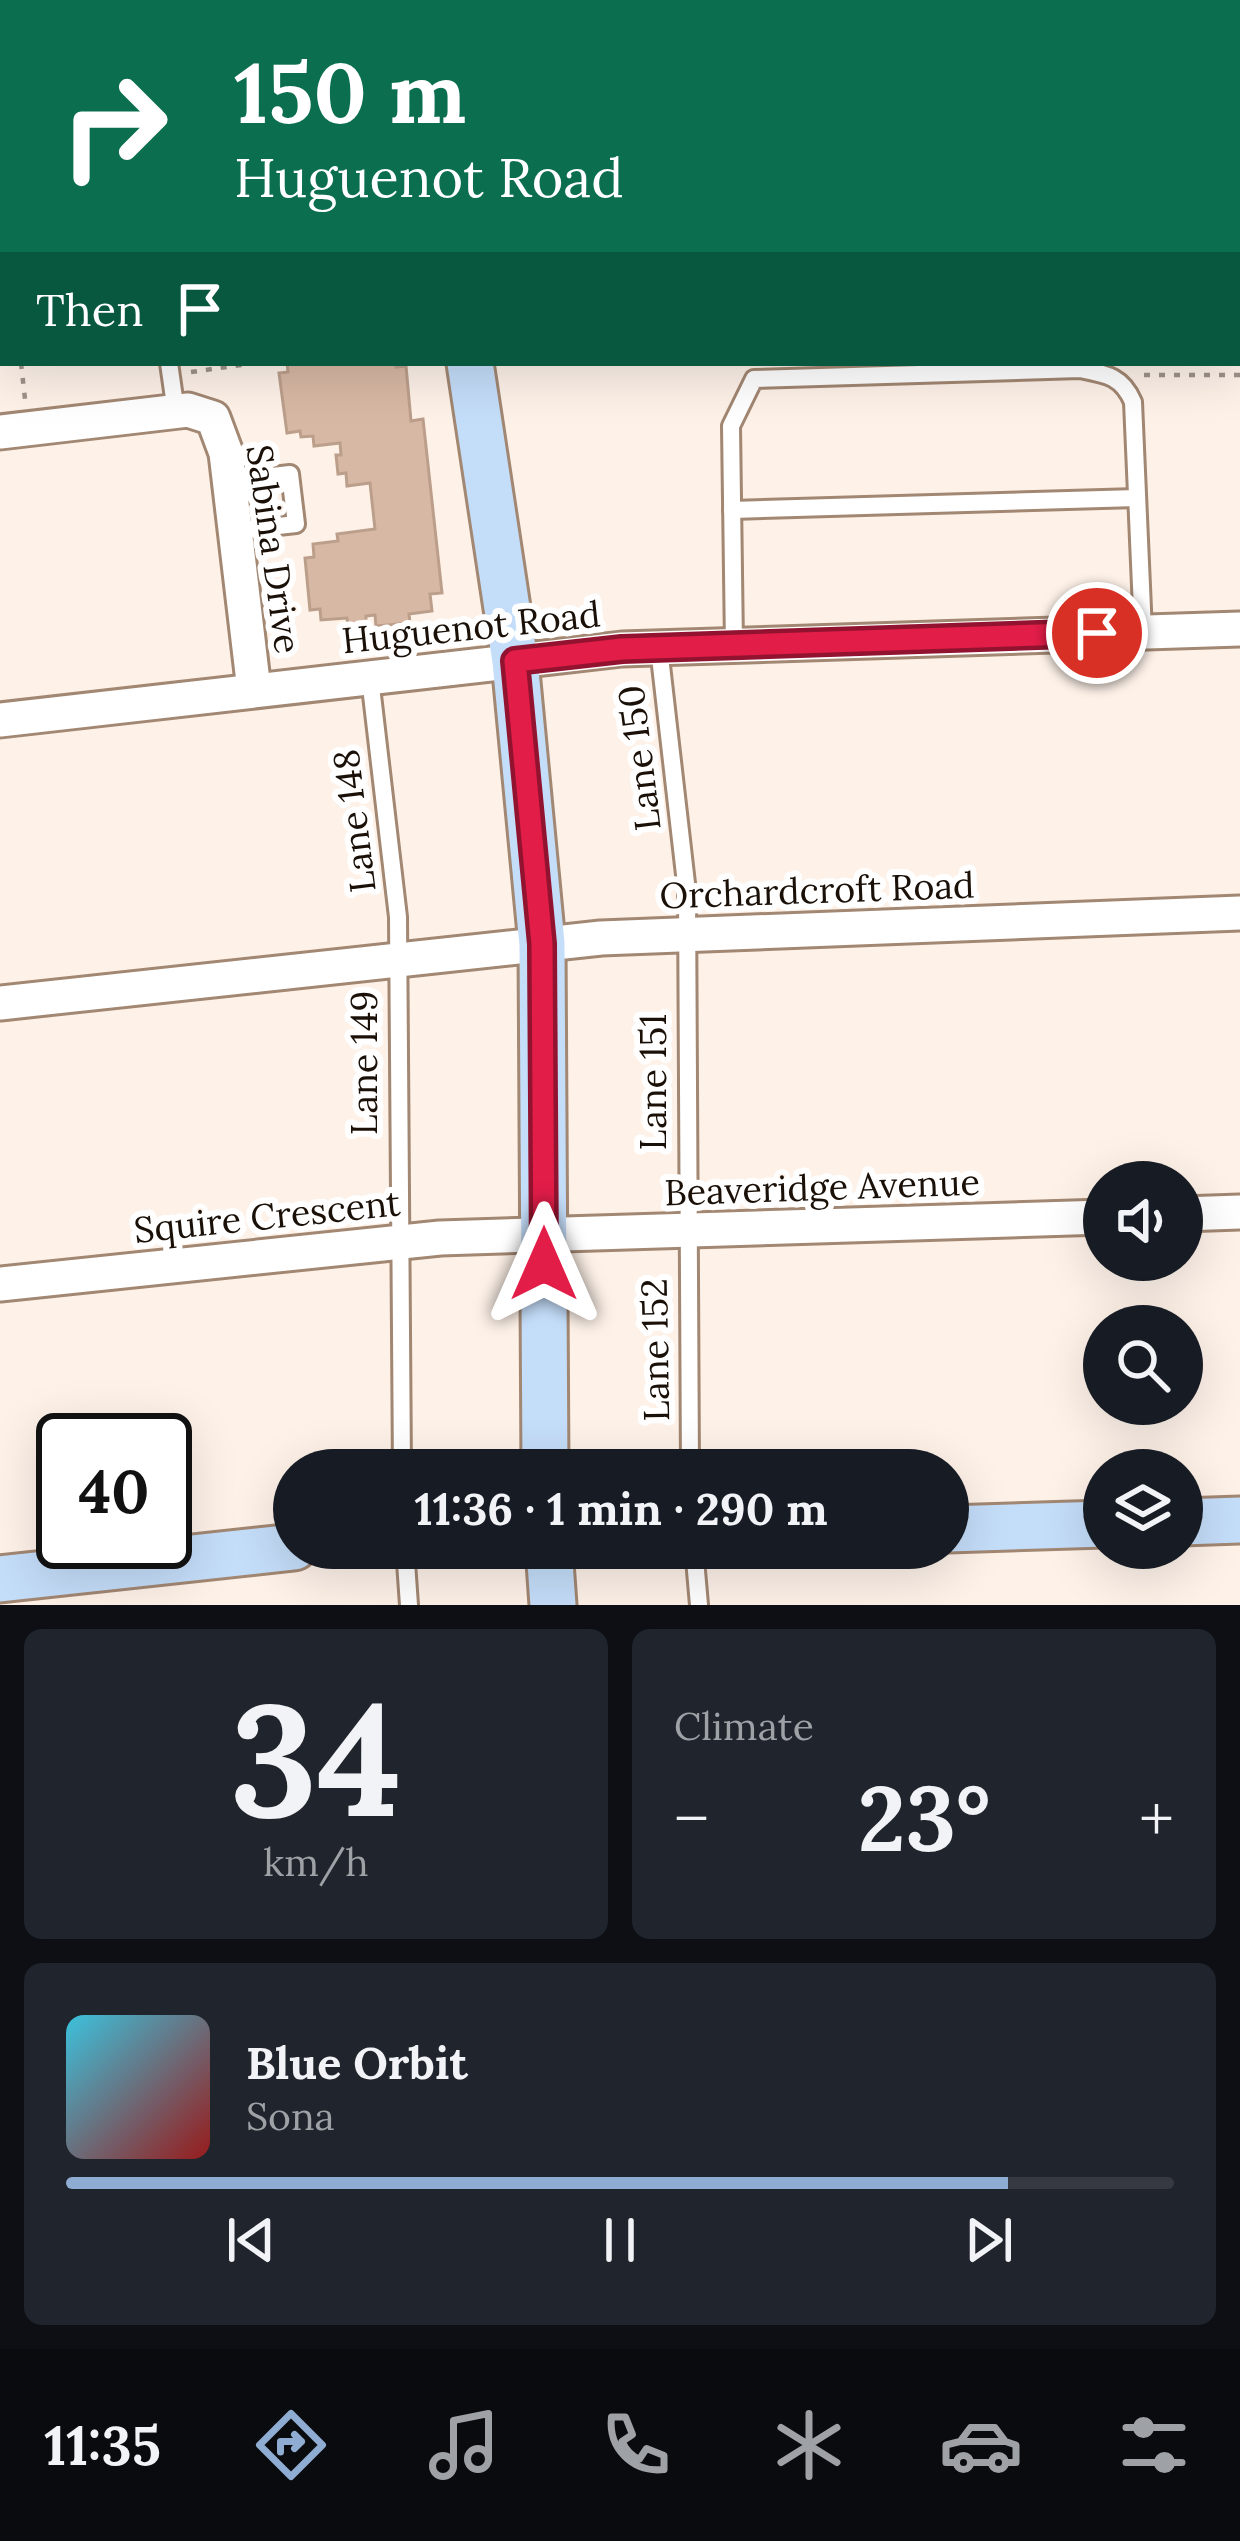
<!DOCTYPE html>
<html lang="en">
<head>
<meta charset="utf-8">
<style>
	body { margin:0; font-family:Lora,serif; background:#20242c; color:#f1f3f6; height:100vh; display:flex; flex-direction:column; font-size:45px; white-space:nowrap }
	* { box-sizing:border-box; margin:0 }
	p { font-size:39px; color:#9ea1a6 }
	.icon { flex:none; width:66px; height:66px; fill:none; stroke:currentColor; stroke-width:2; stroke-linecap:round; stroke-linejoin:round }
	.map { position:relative; height:1605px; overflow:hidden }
	.details { display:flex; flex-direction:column; gap:24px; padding:24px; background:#0d0f14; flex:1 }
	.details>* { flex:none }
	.top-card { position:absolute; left:0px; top:0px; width:1242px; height:366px; box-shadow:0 12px 48px #0002; background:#0b6e4f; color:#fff; overflow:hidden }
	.buttons { position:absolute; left:1083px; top:1161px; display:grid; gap:24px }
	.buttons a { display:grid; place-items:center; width:120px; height:120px; border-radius:50%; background:#171b24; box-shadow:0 12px 48px #0002; font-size:60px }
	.speed { position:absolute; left:36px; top:1413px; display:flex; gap:24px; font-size:60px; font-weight:700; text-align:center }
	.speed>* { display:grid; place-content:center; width:156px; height:156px; border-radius:50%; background:#171b24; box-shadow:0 12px 48px #0002; line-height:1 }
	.speed .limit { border:6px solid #111; border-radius:18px; background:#fff; color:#111 }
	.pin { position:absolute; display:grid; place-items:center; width:102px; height:102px; color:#fff; margin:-51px; border:6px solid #fff; border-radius:50%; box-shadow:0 3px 12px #0007 }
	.me { position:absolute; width:132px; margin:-66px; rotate:0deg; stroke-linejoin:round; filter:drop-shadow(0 0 9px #0008) }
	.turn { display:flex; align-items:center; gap:42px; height:252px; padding:0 36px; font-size:54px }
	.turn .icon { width:156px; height:156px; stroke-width:2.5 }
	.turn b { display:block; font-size:84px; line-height:102px }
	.then { display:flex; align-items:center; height:114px; padding:0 36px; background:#0003; gap:24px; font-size:45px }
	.big { font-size:90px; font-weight:700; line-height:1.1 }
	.details .tile { flex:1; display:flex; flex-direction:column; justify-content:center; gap:18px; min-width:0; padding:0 42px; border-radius:18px; background:#20242c }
	.details .dial { align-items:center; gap:0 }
	.dial b { font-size:156px; line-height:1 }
	.song { display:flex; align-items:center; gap:36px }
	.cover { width:144px; height:144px; border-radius:18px; background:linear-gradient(135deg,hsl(190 70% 55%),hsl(0 70% 35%)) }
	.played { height:12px; border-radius:6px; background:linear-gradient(90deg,#8facd2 85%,#363941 85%) }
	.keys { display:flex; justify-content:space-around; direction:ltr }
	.heat { display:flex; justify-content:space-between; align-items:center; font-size:66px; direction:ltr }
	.details .tiles { flex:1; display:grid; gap:24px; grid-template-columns:1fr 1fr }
	.tile:last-child { grid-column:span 2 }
	.trip { position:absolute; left:273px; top:1449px; width:696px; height:120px; border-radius:60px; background:#171b24; box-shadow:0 12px 48px #0002; font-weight:700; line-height:120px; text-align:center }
	.menu { display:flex; height:192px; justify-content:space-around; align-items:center; background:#090b0e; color:#9ea1a6 }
	.menu .icon { width:84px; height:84px }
	.menu .on { color:#8facd2 }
	.menu b { font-size:54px; color:#f1f3f6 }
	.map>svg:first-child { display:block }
	.building { fill:#d7b8a4; stroke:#bc9f8b; stroke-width:3 }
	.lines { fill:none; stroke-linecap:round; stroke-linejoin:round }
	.lane-casing { stroke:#a28772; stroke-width:22 }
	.street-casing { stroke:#a28772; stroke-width:39 }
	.secondary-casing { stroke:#a28772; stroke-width:51 }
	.primary-casing { stroke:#d6d4d3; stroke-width:57 }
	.path { stroke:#9d9289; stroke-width:4.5; stroke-dasharray:6 9; stroke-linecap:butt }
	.lane { stroke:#fff; stroke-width:16 }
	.street { stroke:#fff; stroke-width:33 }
	.secondary { stroke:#c4ddf9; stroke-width:45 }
	.primary { stroke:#89bbf3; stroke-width:51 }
	.route-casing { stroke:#92132f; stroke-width:30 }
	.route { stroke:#e11d48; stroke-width:21 }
	.labels { text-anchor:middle; stroke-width:12; stroke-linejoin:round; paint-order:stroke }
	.street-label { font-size:36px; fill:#1a1008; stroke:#fff }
</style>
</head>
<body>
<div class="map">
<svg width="1240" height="1605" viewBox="0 0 1240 1605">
	<rect width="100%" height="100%" fill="#fdf1e8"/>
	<polygon class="building" points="287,363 396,363 396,367 406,366 411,421 423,419 442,593 430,594 432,611 409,614 410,623 376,626 375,615 366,616 366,625 348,626 347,618 321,620 320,609 310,610 305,558 314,557 313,544 338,541 337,534 375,529 370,483 347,486 346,473 338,474 336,455 341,455 340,443 314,446 313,436 301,437 300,431 287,433 279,373 288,372"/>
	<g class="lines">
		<g class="lane-casing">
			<g id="lane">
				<polyline points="169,363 176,412"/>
				<polyline points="229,481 290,474 296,524 234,531"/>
				<polyline points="732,510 1137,498"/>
				<path d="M734,645L731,426L754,379L1080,369C1106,374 1122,376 1133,402L1143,632"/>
				<polyline points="659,648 687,892 690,1470"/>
				<polyline points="370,678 398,917 402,1470"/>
				<polyline points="405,1548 409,1605"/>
				<polyline points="694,1548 699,1605"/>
			</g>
		</g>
		<g class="street-casing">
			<g id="street">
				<polyline points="0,432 188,410 213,418 226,453 254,690"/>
				<polyline points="0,720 622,649 1240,629"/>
				<polyline points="0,1003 601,938 1240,913"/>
				<polyline points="1182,1214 1240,1212"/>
				<polyline points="0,1284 440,1238 1104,1217"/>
			</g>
		</g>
		<g class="secondary-casing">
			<g id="secondary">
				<polyline points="424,0 424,3"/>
				<polyline points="475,0 475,3"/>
				<polyline points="470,363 515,661 542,944 545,1470"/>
				<polyline points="1182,1522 1240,1520"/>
				<polyline points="948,1529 1104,1524"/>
				<polyline points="549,1548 553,1605"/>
				<polyline points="0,1579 294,1547"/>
			</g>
		</g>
		<g class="primary-casing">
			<g id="primary">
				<polyline points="280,3 310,0"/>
				<polyline points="827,3 853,0"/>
				<polyline points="0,31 3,31"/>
				<polyline points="0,102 3,101"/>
			</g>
		</g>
		<g class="path">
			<polyline points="1239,7 1240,7"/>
			<polyline points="0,166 3,165"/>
			<polyline points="0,201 3,224"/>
			<polyline points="1239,225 1240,232"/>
			<polyline points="21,363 25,399"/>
			<polyline points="191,372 255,363"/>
			<polyline points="1144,375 1240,375"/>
		</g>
		<use href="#lane" class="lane"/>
		<use href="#street" class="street"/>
		<use href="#secondary" class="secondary"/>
		<use href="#primary" class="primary"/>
	</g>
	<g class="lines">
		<g class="route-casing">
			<polyline id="route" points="544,1264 542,944 515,661 622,649 1097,633"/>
		</g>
		<use href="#route" class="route"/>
	</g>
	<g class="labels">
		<g class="street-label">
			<text transform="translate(274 549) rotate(82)" y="13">Sabina Drive</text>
			<text transform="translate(471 627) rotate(-6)" y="13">Huguenot Road</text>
			<text transform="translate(639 758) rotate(-97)" y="13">Lane 150</text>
			<text transform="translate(354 821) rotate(-97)" y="13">Lane 148</text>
			<text transform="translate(817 890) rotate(-2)" y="13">Orchardcroft Road</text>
			<text transform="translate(364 1063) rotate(-90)" y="13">Lane 149</text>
			<text transform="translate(653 1082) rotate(-90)" y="13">Lane 151</text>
			<text transform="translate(822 1187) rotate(-2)" y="13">Beaveridge Avenue</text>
			<text transform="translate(267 1216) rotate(-6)" y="13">Squire Crescent</text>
			<text transform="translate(655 1350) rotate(-91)" y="13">Lane 152</text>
		</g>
	</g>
</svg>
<div class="buttons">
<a><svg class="icon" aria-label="sound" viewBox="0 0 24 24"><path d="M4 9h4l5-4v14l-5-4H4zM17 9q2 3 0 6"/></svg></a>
<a><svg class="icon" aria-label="search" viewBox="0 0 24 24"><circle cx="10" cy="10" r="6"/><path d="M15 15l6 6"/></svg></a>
<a><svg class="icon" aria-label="layers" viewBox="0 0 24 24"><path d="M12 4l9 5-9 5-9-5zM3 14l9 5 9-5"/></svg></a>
</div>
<div class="speed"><div class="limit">40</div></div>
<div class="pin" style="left:1097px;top:633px;background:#d93025"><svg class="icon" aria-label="arrive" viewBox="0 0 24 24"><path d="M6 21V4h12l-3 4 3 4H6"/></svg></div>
<svg class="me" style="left:544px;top:1264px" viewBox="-20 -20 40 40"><path d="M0-17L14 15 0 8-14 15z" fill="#e11d48" stroke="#fff" stroke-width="4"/></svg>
<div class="trip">11:36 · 1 min · 290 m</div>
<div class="top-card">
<div class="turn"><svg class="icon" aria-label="right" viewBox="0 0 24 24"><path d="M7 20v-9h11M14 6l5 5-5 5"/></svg><div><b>150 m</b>Huguenot Road</div></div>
<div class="then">Then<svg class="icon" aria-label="arrive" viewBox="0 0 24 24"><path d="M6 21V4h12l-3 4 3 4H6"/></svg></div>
</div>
</div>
<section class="details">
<div class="tiles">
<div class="tile dial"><b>34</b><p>km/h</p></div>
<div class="tile"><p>Climate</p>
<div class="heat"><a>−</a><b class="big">23°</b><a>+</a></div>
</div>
<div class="tile">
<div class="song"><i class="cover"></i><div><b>Blue Orbit</b><p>Sona</p></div></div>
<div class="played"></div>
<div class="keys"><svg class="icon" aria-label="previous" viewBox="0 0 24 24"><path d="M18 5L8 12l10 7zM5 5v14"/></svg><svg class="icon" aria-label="pause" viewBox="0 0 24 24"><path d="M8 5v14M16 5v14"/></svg><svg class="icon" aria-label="next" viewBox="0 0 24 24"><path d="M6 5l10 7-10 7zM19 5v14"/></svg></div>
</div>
</div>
</section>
<nav class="menu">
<b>11:35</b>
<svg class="icon on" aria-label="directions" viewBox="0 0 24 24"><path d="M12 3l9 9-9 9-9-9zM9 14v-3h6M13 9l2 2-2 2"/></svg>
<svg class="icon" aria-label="music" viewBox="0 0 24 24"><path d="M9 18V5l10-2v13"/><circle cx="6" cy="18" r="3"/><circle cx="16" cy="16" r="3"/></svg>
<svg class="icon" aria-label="phone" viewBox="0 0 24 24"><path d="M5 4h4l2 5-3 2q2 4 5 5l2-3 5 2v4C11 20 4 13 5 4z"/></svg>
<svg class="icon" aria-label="climate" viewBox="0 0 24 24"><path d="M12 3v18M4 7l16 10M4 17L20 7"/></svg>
<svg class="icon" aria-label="car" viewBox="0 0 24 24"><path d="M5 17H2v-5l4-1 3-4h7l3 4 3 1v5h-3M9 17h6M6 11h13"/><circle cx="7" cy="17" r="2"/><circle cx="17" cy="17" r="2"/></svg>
<svg class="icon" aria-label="filters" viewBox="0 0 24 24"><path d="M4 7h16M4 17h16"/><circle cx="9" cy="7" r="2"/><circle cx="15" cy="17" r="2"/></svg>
</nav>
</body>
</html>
